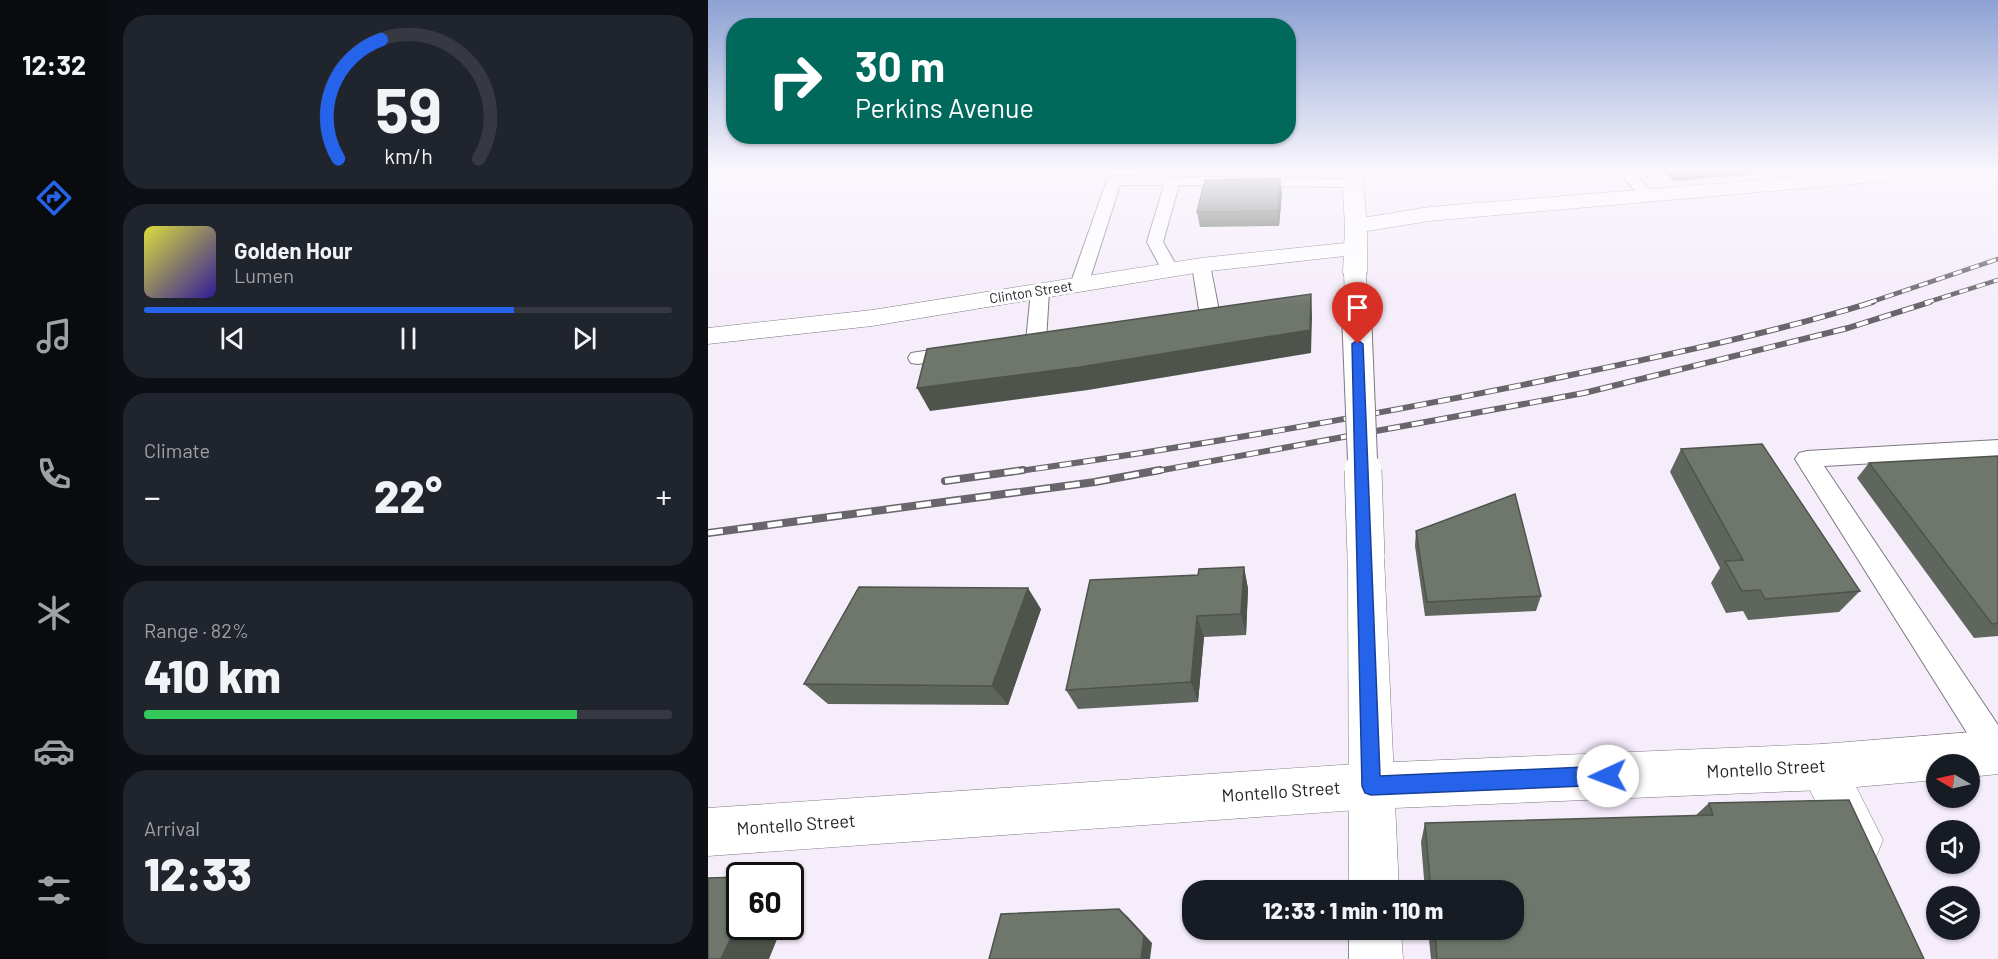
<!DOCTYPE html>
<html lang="en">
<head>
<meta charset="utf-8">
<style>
	body { margin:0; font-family:Barlow,sans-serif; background:#20242c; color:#f1f3f6; height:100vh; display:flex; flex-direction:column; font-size:22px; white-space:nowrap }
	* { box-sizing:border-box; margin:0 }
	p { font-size:20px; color:#9ea1a6 }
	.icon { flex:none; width:33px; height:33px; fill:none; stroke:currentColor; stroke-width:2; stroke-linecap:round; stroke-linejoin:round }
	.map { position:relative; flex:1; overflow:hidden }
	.sheet { display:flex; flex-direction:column; gap:15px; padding:15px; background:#0d0f14; width:600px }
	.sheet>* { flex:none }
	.hud { position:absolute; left:18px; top:18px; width:570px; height:126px; border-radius:24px; box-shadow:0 2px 4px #0004; background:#00695c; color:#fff; overflow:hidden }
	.needle { width:39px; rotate:279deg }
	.buttons { position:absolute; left:1218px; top:754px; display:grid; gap:12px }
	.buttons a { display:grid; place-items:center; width:54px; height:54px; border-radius:50%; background:#171b24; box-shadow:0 2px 4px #0004; font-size:30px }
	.speed { position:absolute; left:18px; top:862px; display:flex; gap:12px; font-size:30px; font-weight:700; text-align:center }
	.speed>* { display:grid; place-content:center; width:78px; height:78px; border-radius:50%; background:#171b24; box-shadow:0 2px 4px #0004; line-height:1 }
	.speed .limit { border:3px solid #111; border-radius:9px; background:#fff; color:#111 }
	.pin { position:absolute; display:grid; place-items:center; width:51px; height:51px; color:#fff; margin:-62px -26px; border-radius:50% 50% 50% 0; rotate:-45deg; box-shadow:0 0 6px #0007 }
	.pin .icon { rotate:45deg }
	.me { position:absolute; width:66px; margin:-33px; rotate:268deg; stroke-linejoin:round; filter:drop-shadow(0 0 4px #0008) }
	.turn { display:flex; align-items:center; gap:21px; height:126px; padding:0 30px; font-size:27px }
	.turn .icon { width:78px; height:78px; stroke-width:2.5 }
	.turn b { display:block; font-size:42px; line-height:51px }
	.big { font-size:45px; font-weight:800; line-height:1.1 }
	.sheet .widget { flex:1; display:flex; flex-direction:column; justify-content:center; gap:9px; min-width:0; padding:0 21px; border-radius:24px; background:#20242c }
	.sheet .dial { align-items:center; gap:0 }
	.dial svg { height:156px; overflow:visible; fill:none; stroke:#363941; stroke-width:7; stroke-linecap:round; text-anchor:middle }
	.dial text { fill:#f1f3f6; stroke:none }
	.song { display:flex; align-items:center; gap:18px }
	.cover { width:72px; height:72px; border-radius:9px; background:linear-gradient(135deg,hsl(60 70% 55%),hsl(250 70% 35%)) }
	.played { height:6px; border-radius:3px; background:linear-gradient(90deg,#2563eb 70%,#363941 70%) }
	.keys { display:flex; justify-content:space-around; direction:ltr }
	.heat { display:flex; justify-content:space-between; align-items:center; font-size:33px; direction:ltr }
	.charge { height:9px; border-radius:4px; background:linear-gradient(90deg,#34c759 82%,#363941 0) }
	.trip { position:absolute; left:474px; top:880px; width:342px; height:60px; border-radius:24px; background:#171b24; box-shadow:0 2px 4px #0004; font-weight:800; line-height:60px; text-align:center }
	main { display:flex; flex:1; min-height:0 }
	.menu { display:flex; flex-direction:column; width:108px; justify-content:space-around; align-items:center; background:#090b0e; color:#9ea1a6 }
	.menu .icon { width:42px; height:42px }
	.menu .current { color:#2563eb }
	.menu b { font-size:27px; color:#f1f3f6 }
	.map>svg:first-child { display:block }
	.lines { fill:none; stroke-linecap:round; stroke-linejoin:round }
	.service-casing { stroke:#7f7883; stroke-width:2 }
	.minor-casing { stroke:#7f7883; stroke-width:1 }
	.tertiary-casing { stroke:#7f7883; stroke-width:1 }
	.primary-casing { stroke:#7f7883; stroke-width:1 }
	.service { fill:#fff; fill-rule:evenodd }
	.minor { fill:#fff; fill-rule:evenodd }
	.tertiary { fill:#fff; fill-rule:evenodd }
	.primary { fill:#fff; fill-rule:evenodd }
	.rail-far2-casing { stroke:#69656c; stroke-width:4.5 }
	.rail-far1-casing { stroke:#69656c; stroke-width:6 }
	.rail-casing { stroke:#69656c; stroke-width:8 }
	.rail-far2 { stroke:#fefefe; stroke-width:3; stroke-dasharray:9; stroke-linecap:butt }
	.rail-far1 { stroke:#fefefe; stroke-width:4; stroke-dasharray:12; stroke-linecap:butt }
	.rail { stroke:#fefefe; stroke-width:5; stroke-dasharray:15; stroke-linecap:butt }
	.tertiary-bridge-far2-casing { stroke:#7f7883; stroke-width:23; stroke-linecap:butt }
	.tertiary-bridge-far1-casing { stroke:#7f7883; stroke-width:31; stroke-linecap:butt }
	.tertiary-bridge-casing { stroke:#7f7883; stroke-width:38; stroke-linecap:butt }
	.tertiary-bridge-far2 { stroke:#fff; stroke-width:22 }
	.tertiary-bridge-far1 { stroke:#fff; stroke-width:29 }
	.tertiary-bridge { stroke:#fff; stroke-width:37 }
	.wall { fill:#5f665e }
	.shaded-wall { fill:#4e534c }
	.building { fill:#6f776d; stroke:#4e534c; stroke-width:1.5 }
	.route { fill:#2563eb; stroke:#184099; stroke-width:1.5 }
	.labels { text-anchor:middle; stroke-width:6; stroke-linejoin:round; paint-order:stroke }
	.far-street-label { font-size:14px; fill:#262328; stroke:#fefefe }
	.near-street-label { font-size:18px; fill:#262328; stroke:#fefefe }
</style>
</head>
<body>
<main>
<nav class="menu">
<b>12:32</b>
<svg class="icon current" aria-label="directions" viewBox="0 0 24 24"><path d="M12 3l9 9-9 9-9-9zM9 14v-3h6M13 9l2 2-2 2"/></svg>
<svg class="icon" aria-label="music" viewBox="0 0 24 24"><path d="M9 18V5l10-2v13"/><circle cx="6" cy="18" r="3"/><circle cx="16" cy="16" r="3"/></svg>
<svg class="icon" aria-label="phone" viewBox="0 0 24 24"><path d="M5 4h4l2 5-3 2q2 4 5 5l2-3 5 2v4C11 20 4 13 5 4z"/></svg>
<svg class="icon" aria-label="climate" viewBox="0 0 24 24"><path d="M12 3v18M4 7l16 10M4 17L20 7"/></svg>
<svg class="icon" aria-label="car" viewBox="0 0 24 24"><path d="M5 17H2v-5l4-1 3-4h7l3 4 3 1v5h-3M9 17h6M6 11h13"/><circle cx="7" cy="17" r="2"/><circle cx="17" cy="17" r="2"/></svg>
<svg class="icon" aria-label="filters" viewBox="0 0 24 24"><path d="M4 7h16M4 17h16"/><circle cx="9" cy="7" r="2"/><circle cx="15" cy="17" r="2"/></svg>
</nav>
<section class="sheet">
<div class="widget dial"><svg viewBox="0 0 100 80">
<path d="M14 69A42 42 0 1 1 86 69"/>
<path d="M14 69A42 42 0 0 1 36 8" stroke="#2563eb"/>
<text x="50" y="56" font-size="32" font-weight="700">59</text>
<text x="50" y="72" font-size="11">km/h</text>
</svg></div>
<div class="widget">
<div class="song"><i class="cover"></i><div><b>Golden Hour</b><p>Lumen</p></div></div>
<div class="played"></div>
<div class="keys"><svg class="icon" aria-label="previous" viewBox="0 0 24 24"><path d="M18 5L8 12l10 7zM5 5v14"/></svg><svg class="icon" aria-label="pause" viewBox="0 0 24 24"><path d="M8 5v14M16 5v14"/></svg><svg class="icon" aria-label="next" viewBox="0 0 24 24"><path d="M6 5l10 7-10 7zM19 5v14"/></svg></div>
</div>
<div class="widget"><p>Climate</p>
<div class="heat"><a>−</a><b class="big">22°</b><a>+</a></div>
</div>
<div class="widget"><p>Range · 82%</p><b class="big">410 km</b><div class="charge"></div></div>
<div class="widget"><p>Arrival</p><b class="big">12:33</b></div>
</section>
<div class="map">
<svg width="1290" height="959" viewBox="0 0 1290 959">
	<rect width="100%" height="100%" fill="#f5edfa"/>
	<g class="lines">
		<g class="service-casing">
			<g id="service">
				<polygon points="910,171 925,171 945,194 948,197 945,200 935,200"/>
				<polygon points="406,176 645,179 652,183 645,187 471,185 455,242 471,270 468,274 456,274 439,242 456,185 412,185 380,285 377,289 365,289 362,285 399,180"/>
				<polygon points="493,260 499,261 502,265 512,316 509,320 495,320 492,316 484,265 487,261"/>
				<polygon points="332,286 338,287 341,291 338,341 335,345 321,345 318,341 323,291 326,287"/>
				<polygon points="249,346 256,348 259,352 256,356 210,364 203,363 200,358 203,353"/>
				<polygon points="1290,440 1290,456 1116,466 1290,725 1289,768 1278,763 1087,459 1091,453 1099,451"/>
			</g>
		</g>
		<g class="minor-casing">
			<g id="minor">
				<polygon points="1164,171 1234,171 1231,175 1224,177 721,221 648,233 640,231 637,226 640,221 648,219 721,207"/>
				<polygon points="647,242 655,244 659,249 655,254 493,272 164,326 0,344 0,328 164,310 493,258"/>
				<polygon points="1114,744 1130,751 1175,840 1168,857 1151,864 1134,857 1091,767 1098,751"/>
			</g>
		</g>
		<g class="tertiary-casing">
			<g id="tertiary">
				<polygon points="634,171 654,171 659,226 659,273 656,278 647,280 638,278 635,273 637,226"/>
				<polygon points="658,541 671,546 676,556 691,891 641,891 640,556 645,546"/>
				<polygon points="641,930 693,930 695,959 641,959"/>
			</g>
		</g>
		<g class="primary-casing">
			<polygon id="primary" points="1290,730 1290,774 1262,777 1262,765 1228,765 1228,780 1114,790 663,809 0,856 0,808 663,763 1114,744"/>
		</g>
		<use href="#service" class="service"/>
		<use href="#minor" class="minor"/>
		<use href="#tertiary" class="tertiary"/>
		<use href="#primary" class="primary"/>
		<g class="rail-far2-casing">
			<g id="rail-far2">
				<polyline points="1160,303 1290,259"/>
				<polyline points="1217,303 1290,280"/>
			</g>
		</g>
		<g class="rail-far1-casing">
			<g id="rail-far1">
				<path d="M304,472C484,447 662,416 839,380C949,357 1058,335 1165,302"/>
				<polyline points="444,472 876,393 1140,328 1222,302"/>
			</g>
		</g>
		<g class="rail-casing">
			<g id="rail">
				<polyline points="237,481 315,470"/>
				<polyline points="0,533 387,482 452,470"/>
			</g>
		</g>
		<use href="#rail-far2" class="rail-far2"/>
		<use href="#rail-far1" class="rail-far1"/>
		<use href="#rail" class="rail"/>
		<g class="tertiary-bridge-far2-casing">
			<polyline id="tertiary-bridge-far2" points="647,273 648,303"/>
		</g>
		<g class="tertiary-bridge-far1-casing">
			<polyline id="tertiary-bridge-far1" points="648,302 655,472"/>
		</g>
		<g class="tertiary-bridge-casing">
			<polyline id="tertiary-bridge" points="655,470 658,556"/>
		</g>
		<use href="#tertiary-bridge-far2" class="tertiary-bridge-far2"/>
		<use href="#tertiary-bridge-far1" class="tertiary-bridge-far1"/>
		<use href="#tertiary-bridge" class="tertiary-bridge"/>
	</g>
	<g class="wall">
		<polygon points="955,171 1082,171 966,181"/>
		<polygon points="574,193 571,226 492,227 489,212"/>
		<polygon points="973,449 1152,591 1131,612 1040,620 1035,611 1018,613 1003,583 1012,568 962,472"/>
		<polygon points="1290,456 1290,636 1266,638 1149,478 1161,463"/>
		<polygon points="708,531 833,596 828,611 717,616 707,546"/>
		<polygon points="536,567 540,589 538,635 496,637 490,702 370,709 358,690 490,575"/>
		<polygon points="333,609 300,705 120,704 96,684"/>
		<polygon points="1001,803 1216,959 723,959 720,930 806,930 806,891 717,891 713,842 717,823 987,816"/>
	</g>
	<g class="shaded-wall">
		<polygon points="572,179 574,193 571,226 570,211"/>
		<polygon points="603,294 604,317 603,353 380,390 222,411 209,388"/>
		<polygon points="536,567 540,589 538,635 533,614"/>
		<polygon points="320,588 333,609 300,705 284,686"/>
		<polygon points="489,616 496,637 490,702 483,682"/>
		<polygon points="82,889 89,891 82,907"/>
		<polygon points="411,909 420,917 444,943 442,959 433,959"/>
		<polygon points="32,918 32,927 74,927 61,959 13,959"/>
	</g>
	<g class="building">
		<polygon points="572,179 570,211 489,212 497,180"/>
		<polygon points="603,294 602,330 372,367 209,388 219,349"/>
		<polygon points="1054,444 1152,591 1057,599 1052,590 1034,591 1017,561 1035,560 973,449"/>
		<polygon points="1290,456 1290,623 1284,624 1161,463"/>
		<polygon points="807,494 833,596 719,602 708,531"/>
		<polygon points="536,567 533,614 489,616 483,682 358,690 382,580 490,575 491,569"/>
		<polygon points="151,587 320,588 284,686 96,684"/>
		<polygon points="1141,800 1216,959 729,959 727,930 806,930 806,891 723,891 717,823 1005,815 1001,803"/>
		<polygon points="32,877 32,918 13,959 0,959 0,878"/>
		<polygon points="411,909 436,936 433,959 281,959 293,914"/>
	</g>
	<linearGradient id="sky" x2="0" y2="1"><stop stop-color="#8da1d3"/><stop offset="0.56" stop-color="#faf7fd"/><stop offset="1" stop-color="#faf7fd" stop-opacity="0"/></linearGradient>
	<rect width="1290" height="305" fill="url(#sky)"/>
	<polygon class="route" points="650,340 655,344 672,776 900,766 907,769 910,776 907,782 900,785 663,795 657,793 654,786 644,344"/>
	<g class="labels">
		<g class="far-street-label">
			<text transform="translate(323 292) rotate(-9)" y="5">Clinton Street</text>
		</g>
		<g class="near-street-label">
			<text transform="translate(1058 769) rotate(-3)" y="6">Montello Street</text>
			<text transform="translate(573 792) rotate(-4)" y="6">Montello Street</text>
			<text transform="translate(88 825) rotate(-4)" y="6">Montello Street</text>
		</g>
	</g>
</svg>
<div class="buttons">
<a><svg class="needle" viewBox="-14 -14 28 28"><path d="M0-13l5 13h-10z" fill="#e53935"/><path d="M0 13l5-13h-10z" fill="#9ea1a6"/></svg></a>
<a><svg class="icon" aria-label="sound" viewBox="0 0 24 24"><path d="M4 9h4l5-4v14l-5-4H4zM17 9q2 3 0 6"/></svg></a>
<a><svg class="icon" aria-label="layers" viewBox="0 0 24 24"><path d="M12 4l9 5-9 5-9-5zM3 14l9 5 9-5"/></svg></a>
</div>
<div class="speed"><div class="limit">60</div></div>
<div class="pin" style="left:650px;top:344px;background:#d93025"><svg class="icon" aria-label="arrive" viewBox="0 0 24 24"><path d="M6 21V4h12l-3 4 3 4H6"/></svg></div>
<svg class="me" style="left:900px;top:776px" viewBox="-20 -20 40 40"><circle r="19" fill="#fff"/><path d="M0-13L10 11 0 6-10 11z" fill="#2563eb"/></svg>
<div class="trip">12:33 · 1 min · 110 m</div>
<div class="hud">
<div class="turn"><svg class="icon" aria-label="right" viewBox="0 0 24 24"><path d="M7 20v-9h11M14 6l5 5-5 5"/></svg><div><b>30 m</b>Perkins Avenue</div></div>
</div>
</div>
</main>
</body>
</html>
